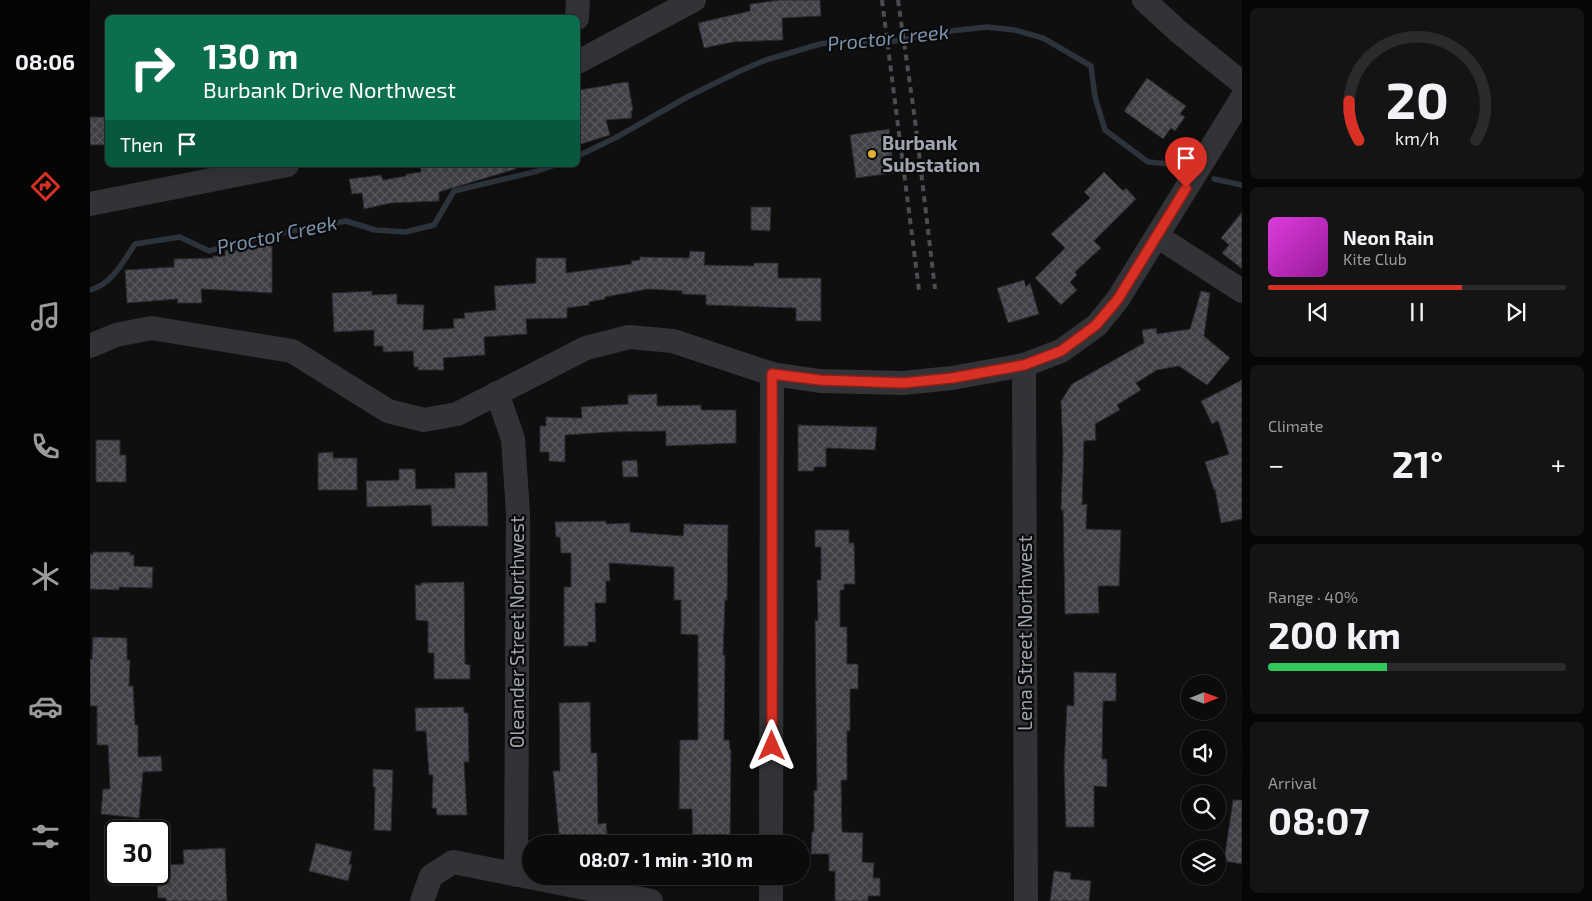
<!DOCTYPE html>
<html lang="en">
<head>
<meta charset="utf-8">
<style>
	body { margin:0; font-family:"Exo 2",sans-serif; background:#141415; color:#f1f3f6; height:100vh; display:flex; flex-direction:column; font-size:19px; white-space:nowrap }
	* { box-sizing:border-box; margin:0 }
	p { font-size:16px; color:#9a9b9d }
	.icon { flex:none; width:28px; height:28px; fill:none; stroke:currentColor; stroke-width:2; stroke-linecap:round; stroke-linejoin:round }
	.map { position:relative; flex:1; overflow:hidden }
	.drawer { display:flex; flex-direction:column; gap:8px; padding:8px; background:#060607; width:350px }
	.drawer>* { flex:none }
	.top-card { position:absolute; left:15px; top:15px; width:475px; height:152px; border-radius:8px; box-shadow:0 5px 20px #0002,0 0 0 1px #2b2b2d; background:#0b6e4f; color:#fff; overflow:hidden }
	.needle { width:32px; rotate:89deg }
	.controls { position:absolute; left:1091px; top:675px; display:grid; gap:10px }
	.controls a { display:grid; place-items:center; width:45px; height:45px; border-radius:50%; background:#0b0b0c; box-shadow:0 5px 20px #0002,0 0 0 1px #2b2b2d; font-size:25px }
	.speed { position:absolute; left:15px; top:820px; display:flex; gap:10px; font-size:25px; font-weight:700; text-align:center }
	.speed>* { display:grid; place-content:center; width:65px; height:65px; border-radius:50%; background:#0b0b0c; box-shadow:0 5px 20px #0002,0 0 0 1px #2b2b2d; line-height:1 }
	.speed .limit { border:2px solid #111; border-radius:8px; background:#fff; color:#111 }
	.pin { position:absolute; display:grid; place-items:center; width:42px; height:42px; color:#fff; margin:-51px -21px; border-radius:50% 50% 50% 0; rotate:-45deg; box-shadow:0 0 5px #0007 }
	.pin .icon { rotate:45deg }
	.me { position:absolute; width:55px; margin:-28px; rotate:0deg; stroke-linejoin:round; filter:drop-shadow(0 0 4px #0008) }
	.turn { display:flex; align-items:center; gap:18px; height:105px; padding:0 15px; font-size:22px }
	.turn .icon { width:65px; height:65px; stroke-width:2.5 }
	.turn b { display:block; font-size:35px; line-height:42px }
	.then { display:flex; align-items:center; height:48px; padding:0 15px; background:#0003; gap:10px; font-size:19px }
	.big { font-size:38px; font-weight:700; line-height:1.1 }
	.drawer .tile { flex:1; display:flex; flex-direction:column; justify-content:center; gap:8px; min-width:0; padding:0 18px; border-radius:8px; background:#141415 }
	.drawer .dial { align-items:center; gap:0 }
	.dial svg { height:130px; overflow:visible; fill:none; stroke:#2b2b2d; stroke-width:7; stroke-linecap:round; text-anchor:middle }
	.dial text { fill:#f1f3f6; stroke:none }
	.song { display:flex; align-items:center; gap:15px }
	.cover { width:60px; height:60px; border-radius:8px; background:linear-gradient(135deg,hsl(300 70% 55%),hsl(300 70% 35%)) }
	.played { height:5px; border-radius:2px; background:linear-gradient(90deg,#d93025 65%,#2b2b2d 65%) }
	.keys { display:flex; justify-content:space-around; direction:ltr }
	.heat { display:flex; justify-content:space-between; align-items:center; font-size:28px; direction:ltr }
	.charge { height:8px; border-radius:4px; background:linear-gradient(90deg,#34c759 40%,#2b2b2d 0) }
	.trip { position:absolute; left:432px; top:835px; width:288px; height:50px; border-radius:25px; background:#0b0b0c; box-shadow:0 5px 20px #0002,0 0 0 1px #2b2b2d; font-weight:700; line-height:50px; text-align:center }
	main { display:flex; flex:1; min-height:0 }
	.tab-bar { display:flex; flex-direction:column; width:90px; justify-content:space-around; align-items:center; background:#040405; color:#9a9b9d }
	.tab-bar .icon { width:35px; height:35px }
	.tab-bar .active { color:#d93025 }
	.tab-bar b { font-size:22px; color:#f1f3f6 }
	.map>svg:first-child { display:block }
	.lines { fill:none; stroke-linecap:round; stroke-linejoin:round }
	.stream { stroke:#2c333a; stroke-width:5.5 }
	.building { fill:url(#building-cross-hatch); stroke:#29292c }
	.minor { stroke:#323337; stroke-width:24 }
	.rail { stroke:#4b4d52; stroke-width:4; stroke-dasharray:6 5; stroke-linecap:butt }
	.route-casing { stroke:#8d1f18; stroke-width:12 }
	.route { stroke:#d93025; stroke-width:9 }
	.poi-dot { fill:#e3af34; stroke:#0a0a0b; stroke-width:2 }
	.labels { text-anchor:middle; stroke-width:4.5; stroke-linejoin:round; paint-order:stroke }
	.poi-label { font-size:19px; font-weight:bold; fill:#a1a5b0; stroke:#0a0a0b; text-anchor:start }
	.street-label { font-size:19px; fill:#a1a5b0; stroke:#0a0a0b }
	.water-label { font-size:20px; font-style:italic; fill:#7a91aa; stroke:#0a0a0b }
</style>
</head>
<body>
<main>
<nav class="tab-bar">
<b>08:06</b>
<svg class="icon active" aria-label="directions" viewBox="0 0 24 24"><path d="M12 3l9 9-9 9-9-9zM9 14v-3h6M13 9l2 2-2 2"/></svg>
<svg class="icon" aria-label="music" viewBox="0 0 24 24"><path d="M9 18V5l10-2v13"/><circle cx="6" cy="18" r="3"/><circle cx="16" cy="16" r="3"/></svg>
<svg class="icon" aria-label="phone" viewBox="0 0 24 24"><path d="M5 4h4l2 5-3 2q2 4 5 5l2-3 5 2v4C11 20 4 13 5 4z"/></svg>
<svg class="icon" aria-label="climate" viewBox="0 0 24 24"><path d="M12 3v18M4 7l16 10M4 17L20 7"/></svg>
<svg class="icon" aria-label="car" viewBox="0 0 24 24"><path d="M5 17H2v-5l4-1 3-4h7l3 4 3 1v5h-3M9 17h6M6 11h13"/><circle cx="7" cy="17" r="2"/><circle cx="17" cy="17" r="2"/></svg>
<svg class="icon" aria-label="filters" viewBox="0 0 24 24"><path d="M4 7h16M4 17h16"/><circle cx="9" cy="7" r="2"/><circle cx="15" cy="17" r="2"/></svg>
</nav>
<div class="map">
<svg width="1152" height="901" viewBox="0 0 1152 901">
	<defs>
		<pattern id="building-cross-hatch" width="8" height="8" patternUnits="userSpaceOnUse" patternTransform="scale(1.25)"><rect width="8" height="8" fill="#404146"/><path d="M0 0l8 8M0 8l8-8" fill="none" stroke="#58595e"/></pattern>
	</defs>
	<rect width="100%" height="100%" fill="#0f0f10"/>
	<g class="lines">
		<g class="stream">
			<polyline points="488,156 525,138 599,96 650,71 676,60 730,44 758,40 786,43 813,40 842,33 897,27 925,30 953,38 1001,66 1005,97 1015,130 1058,162 1092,165"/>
			<polyline points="1124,179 1152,185"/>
			<path d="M0,290C22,284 33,262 45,244L90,237L119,251L174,236L256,221L285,230L315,232L344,225L364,191L448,171L465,165"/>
		</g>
	</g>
	<g class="building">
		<polygon points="690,0 730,0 731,16 692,18 693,40 643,42 614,48 608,23 660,11 660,4"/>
		<polygon points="1057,78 1096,106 1090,114 1095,117 1085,131 1081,128 1073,139 1034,111"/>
		<polygon points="538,82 543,110 541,111 542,118 516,120 520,135 488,145 488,90 521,85 521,84"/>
		<rect x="0" y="117" width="18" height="28"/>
		<polygon points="799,129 804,173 766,178 760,135"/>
		<polygon points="331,165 362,166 362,165 426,165 426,169 349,192 349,201 301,203 274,209 272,193 262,194 259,179 291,175 293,180 316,176 316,174 331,172"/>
		<polygon points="1014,172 1033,191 1036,188 1046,199 1004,241 1011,248 985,272 987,275 980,282 987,290 971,305 945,278 975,248 961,234 1000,198 994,192"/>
		<polygon points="661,207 681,207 680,231 661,230"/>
		<polygon points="1152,212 1152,269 1132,253 1139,245 1131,238"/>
		<polygon points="152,245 182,245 182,293 111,289 112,303 87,303 88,299 37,303 35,270 84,267 84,259 123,258 123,256 135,256 135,250 152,250"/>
		<polygon points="600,251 615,252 614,265 664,266 664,263 688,263 688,278 731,278 731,321 706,321 706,308 616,305 616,295 592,294 592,291 558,289 515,297 515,299 499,302 499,305 477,308 477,318 436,319 437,334 394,337 395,355 353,358 354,370 328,370 328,367 324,367 323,351 293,352 293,346 284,346 284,330 244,332 242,293 282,291 282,295 307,294 307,304 334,305 333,330 364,328 363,319 375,318 374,313 406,310 404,286 446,283 446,258 476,258 476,273 542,264 541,261 550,260 550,257 599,258"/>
		<polygon points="934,280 936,287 940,283 949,314 918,323 907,288"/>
		<polygon points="1111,291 1120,293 1114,336 1140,358 1117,385 1089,366 1067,370 1046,383 1051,390 1027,405 1030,410 1005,424 1006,440 994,441 992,505 997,504 996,529 1031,530 1029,586 1008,586 1009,613 975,614 973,510 971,510 973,452 971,401 982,384 1054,343 1052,330 1066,328 1067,334 1100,329"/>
		<polygon points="1152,380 1152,519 1131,523 1125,489 1124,490 1115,462 1139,454 1128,421 1122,424 1111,401"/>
		<polygon points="567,394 567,406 611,405 611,410 646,410 646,443 576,446 576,431 521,432 475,435 475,462 459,461 459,452 450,452 450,426 456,426 456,417 492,418 491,407 538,404 538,395"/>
		<polygon points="708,425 787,427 785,450 736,448 736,467 724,467 724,471 708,471"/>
		<polygon points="6,440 30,440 30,455 36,455 36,482 6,482"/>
		<polygon points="243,452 243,458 267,458 267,490 228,490 228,453"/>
		<polygon points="547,460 548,477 533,477 532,461"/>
		<polygon points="309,469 325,469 326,489 365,488 365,473 397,472 398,526 342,526 341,505 277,507 276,481 309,480"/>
		<polygon points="516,521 516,524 540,523 540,532 593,536 594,524 638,525 637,600 635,600 633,655 635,655 634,740 639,740 640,750 641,750 640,844 603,844 602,809 589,809 590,740 608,740 608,635 591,634 591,600 584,600 584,567 519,563 520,581 516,581 516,603 505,603 506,642 498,642 498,646 474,646 474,587 481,587 481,553 471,553 470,537 466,537 465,522"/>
		<polygon points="725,530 759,530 759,543 764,543 765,584 754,584 754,590 750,590 750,627 757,627 757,664 768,664 768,689 760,689 760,731 757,731 757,780 751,780 752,832 773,833 772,862 784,863 783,878 790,878 790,896 778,896 778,901 745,901 745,871 739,871 739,854 721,854 722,832 724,832 724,791 727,790 725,620 728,621 727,580 731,580 731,547 725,547"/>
		<polygon points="3,552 40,552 40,555 44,555 44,566 63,567 62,588 29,587 29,590 0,589 0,554 3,554"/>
		<polygon points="374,582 375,664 380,665 380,679 344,679 344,653 338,653 338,621 326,620 325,585 331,585 331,583"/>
		<polygon points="3,637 37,638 37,660 40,660 39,686 43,686 45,725 48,725 48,757 71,756 72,771 53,772 49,818 11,814 13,789 20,789 19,766 18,745 7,745 7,706 0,706 0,659 2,659"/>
		<polygon points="984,672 1026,673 1026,701 1013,701 1012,759 1017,759 1017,787 1004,786 1004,827 976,827 974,768 977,705 984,706"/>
		<polygon points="500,702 501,753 507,753 508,824 516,823 518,844 470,844 463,771 470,771 469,703"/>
		<polygon points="374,707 374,713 378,713 379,762 374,762 377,815 347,815 346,808 342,808 343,775 339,775 336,731 326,731 325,708"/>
		<polygon points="283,769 303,770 301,831 284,830 285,787 283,787"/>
		<polygon points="1143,800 1152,800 1152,864 1134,861"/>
		<polygon points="226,843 262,852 259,864 262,865 258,881 219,871"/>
		<polygon points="135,848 137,901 76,901 76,898 68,898 67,882 73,881 73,865 94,864 93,850"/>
		<polygon points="964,871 981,873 980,879 1001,881 999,901 960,901"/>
	</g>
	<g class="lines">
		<g class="minor">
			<polyline points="1054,0 1089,32 1152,83"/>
			<polyline points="487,18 488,0"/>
			<polyline points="488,62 604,0"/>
			<polyline points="0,204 197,165"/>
			<polyline points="1067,236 1152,291"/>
			<polyline points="0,346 26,335 61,328 202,351 298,411 334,420 367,414 496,348 539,337 583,341 682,374 730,381 813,383 862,378 934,365 971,351 1007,325 1028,299 1152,98"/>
			<polyline points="934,365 936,901"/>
			<polyline points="407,393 423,439 428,513 426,875"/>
			<polyline points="681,844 682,374"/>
			<polyline points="332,901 341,876 363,862 561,901"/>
			<polyline points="681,901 681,876"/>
		</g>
		<g class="rail">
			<polyline points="792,0 829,290"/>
			<polyline points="808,0 825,120 845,289"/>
		</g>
	</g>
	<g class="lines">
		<g class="route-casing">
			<polyline id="route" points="682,746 682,374 730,380 813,383 862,378 934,365 971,351 1006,325 1028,299 1096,188"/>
		</g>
		<use href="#route" class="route"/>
	</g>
	<circle class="poi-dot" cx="782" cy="154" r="5"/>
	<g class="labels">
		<g class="poi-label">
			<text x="792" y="150">Burbank<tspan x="792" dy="22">Substation</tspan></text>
		</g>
		<g class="street-label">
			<text transform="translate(427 632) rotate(-90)" y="7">Oleander Street Northwest</text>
			<text transform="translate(935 633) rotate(-90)" y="7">Lena Street Northwest</text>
		</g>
		<g class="water-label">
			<text transform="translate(798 38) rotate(-6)" y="7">Proctor Creek</text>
			<text transform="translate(187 235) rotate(-12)" y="7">Proctor Creek</text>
		</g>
	</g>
</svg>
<div class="controls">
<a><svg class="needle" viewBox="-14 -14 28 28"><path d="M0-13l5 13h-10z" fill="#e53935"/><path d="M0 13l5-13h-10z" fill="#9a9b9d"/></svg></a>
<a><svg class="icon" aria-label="sound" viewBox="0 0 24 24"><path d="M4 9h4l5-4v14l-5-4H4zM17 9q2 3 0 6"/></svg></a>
<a><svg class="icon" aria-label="search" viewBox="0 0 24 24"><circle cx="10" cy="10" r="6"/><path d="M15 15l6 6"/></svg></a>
<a><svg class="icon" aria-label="layers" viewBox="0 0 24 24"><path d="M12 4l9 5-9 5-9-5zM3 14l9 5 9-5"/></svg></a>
</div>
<div class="speed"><div class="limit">30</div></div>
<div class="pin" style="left:1096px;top:188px;background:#d93025"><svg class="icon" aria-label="arrive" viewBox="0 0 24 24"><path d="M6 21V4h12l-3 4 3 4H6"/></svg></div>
<svg class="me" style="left:682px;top:746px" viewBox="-20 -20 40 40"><path d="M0-17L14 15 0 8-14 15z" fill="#d93025" stroke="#fff" stroke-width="4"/></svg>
<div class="trip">08:07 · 1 min · 310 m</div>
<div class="top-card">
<div class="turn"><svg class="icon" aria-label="right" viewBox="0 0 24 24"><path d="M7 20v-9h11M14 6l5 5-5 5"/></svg><div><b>130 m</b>Burbank Drive Northwest</div></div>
<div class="then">Then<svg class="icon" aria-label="arrive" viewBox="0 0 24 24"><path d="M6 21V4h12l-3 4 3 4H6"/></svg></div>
</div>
</div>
<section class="drawer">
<div class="tile dial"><svg viewBox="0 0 100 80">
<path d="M14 69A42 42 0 1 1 86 69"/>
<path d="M14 69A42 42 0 0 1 8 45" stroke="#d93025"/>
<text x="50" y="56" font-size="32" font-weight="700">20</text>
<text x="50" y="72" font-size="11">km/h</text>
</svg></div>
<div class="tile">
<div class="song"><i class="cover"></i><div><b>Neon Rain</b><p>Kite Club</p></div></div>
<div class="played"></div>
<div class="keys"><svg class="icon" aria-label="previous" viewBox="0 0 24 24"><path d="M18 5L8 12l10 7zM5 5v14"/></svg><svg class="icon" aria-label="pause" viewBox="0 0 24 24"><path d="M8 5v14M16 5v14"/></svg><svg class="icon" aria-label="next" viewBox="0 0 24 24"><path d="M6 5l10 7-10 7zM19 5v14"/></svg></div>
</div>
<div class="tile"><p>Climate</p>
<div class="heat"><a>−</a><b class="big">21°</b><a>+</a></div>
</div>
<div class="tile"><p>Range · 40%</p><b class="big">200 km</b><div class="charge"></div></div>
<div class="tile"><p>Arrival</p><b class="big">08:07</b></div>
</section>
</main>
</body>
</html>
